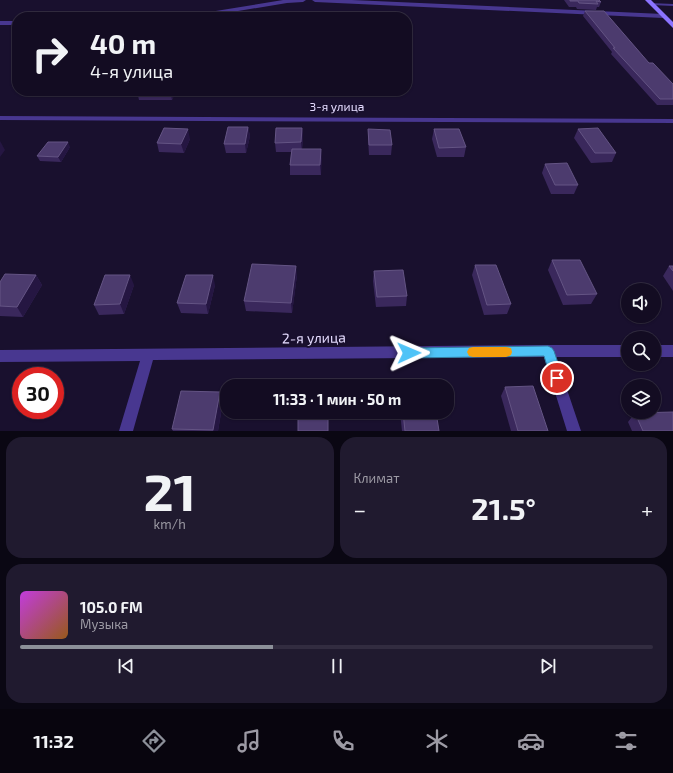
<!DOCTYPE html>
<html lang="ru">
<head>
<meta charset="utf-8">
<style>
	body { margin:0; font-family:"Exo 2",sans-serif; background:#201a2f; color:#f1f3f6; height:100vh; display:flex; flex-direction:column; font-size:15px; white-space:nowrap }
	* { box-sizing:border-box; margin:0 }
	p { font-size:13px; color:#9d9ba5 }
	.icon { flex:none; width:22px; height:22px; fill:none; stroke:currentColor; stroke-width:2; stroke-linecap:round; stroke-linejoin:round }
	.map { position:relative; height:431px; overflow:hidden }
	.side { display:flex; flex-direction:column; gap:6px; padding:6px; background:#0a0713; flex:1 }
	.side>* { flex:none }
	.hud { position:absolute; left:12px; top:12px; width:400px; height:84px; border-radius:16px; box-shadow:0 1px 3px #0004,0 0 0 1px #322c40; background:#130c22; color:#f1f3f6; overflow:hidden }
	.buttons { position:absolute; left:621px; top:283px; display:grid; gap:8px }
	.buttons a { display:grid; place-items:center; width:40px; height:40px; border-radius:50%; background:#130c22; box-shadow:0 1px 3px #0004,0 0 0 1px #322c40; font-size:20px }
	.speed { position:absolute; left:12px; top:367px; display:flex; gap:8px; font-size:20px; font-weight:700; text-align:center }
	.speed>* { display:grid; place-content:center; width:52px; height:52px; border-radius:50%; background:#130c22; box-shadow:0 1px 3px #0004,0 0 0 1px #322c40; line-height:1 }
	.speed .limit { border:6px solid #d22; background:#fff; color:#111 }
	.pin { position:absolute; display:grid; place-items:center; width:34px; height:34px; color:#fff; margin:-17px; border:2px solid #fff; border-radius:50%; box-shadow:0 1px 4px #0007 }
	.me { position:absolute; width:44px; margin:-22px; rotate:89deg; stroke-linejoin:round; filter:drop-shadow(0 0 3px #0008) }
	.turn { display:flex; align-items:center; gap:14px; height:84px; padding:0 12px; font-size:18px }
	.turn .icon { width:52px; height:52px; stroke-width:2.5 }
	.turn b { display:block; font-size:28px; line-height:34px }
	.big { font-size:30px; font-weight:700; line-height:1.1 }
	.side .card { flex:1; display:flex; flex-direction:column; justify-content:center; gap:6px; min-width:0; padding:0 14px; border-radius:16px; background:#201a2f }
	.side .dial { align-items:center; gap:0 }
	.dial b { font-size:52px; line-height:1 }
	.song { display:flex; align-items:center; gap:12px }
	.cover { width:48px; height:48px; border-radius:6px; background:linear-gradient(135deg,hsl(290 70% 55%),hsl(30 70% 35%)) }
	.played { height:4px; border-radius:2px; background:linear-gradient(90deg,#8c9099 40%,#322c40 40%) }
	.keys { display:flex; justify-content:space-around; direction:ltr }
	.heat { display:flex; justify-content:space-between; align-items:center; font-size:22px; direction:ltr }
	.side .tiles { flex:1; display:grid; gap:6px; grid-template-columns:1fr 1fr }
	.card:last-child { grid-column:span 2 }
	.trip { position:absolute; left:220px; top:379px; width:234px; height:40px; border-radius:16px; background:#130c22; box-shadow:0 1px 3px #0004,0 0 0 1px #322c40; font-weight:700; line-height:40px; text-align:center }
	.tabs { display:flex; height:64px; justify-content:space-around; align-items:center; background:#08050e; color:#9d9ba5 }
	.tabs .icon { width:28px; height:28px }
	.tabs .on { color:#8c9099 }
	.tabs b { font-size:18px; color:#f1f3f6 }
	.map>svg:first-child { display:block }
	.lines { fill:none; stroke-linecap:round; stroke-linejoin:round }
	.service { fill:#483790; fill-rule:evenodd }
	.minor { fill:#483790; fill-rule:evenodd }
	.secondary { fill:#8b73ff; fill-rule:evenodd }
	.wall { fill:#3a285c }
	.shaded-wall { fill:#251642 }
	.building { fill:#4c3b6e; stroke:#645484 }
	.route { fill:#4fc3f7; stroke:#337fa1 }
	.slow { fill:#f59e0b }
	.labels { text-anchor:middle; stroke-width:4; stroke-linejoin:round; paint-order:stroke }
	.street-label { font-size:12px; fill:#e5dcff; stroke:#19102e }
	.near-street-label { font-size:14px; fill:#e5dcff; stroke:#19102e }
</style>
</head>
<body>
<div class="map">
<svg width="673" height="431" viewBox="0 0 673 431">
	<rect width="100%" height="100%" fill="#19102e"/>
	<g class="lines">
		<polygon class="service" points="650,3 673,4 673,6 652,5 650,5"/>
		<g class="minor">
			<polygon points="283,0 306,0 303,2 287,3 202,17 188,17 191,15"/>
			<polygon points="312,0 352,0 663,14 666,16 663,18 315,2"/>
			<rect x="0" y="21" width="17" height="4"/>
			<polygon points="0,116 673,119 673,123 0,120"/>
			<polygon points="548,345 628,345 628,357 556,357 581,431 567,431 544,357 153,360 133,431 119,431 140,361 0,362 0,350"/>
			<rect x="654" y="345" width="19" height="12"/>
		</g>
		<polygon class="secondary" points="645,0 651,0 673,22 673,28"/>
	</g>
	<g class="wall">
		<polygon points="564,0 599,0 601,2 599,7 597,7 596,10 577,9 576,7 569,7"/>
		<polygon points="585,11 649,63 673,84 673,105 657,105 611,54 612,52 583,16"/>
		<polygon points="137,91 176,91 172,100 139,100"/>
		<polygon points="248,127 250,136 246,153 226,153 224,144"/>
		<polygon points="302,128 303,137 302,149 321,149 321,175 290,175 290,165 291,152 276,152 275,143"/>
		<polygon points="368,129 392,145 391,155 369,155 368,139"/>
		<polygon points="434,129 466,147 464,157 437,157 432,139"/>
		<polygon points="578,129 616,153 612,162 591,163 574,138"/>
		<polygon points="190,139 184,153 159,152 157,143"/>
		<polygon points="70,147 61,162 40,161 37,156"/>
		<polygon points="545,164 578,185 574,194 551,194 542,173"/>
		<polygon points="552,260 597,294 591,304 563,305 548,270"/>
		<polygon points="475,265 511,304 507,314 484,315 472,275"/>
		<polygon points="669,266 673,266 673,291 663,276"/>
		<polygon points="374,271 407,296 406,306 376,307 373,281"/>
		<polygon points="36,275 42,285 23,317 0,316 0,282"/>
		<polygon points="297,275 292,313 246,311 244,301"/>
		<polygon points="134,285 124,314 99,315 94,305"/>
		<polygon points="215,285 208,314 181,313 177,303"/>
		<polygon points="505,387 548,431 511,431 501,396"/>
		<polygon points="220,392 223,401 218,431 173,431 172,429"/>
		<polygon points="400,412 436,412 439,431 402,431"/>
		<polygon points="635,413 673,431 632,431 628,422"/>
	</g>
	<g class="shaded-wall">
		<polygon points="170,91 176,91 172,100"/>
		<polygon points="248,127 250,136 246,153 245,144"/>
		<polygon points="302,128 303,137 302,152 301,142"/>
		<polygon points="188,129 190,139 184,153 181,144"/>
		<polygon points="0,141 5,150 0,157"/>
		<polygon points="68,142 70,147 61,162 58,157"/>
		<polygon points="321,149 322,159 321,175 320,165"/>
		<polygon points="296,266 297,275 292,313 291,303"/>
		<polygon points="36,275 42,285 23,317 17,307"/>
		<polygon points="130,275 134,285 124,314 120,304"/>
		<polygon points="213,275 215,285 208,314 206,304"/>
		<polygon points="220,392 223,401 218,431 214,431 213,430"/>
	</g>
	<g class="building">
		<polygon points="570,0 599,0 601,2 596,1 598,4 579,3 578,1 570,1"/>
		<polygon points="585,11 604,11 649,63 653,63 673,84 673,99 660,99 613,48 615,48"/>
		<polygon points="228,127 248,127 245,144 224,144"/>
		<polygon points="164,128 188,129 181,144 157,143"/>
		<polygon points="276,128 302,128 301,142 275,143"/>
		<polygon points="598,128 616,153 595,153 578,129"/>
		<polygon points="368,129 390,130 392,145 369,145"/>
		<polygon points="434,129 459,129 466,147 439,148"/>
		<polygon points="48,142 68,142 58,157 37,156"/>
		<polygon points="292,149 321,149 320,165 290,165"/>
		<polygon points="567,163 578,185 555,185 545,164"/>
		<polygon points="552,260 580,260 597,294 567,295"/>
		<polygon points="252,264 296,266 291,303 244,301"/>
		<polygon points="475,265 496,265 511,304 487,305"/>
		<polygon points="669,266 673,266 673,271"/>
		<polygon points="403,270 407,296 377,297 374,271"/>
		<polygon points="5,274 36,275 17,307 0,306 0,282"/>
		<polygon points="105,275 130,275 120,304 94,305"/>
		<polygon points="186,275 213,275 206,304 177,303"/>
		<polygon points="533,386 548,431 518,431 505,387"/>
		<polygon points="181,391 220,392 213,430 172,429"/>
		<rect x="298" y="412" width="30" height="19"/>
		<polygon points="403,412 436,412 439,431 405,431"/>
		<polygon points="673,412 673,431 643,431 635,413"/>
	</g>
	<polygon class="route" points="548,346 552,348 554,351 563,378 561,382 557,383 552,382 544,356 409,358 405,356 404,353 405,349 409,348"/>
	<polygon class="slow" points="473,347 506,347 511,348 512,352 511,355 506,357 473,357 469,356 467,352 469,348"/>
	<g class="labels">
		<g class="street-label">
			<text x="337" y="111">3-я улица</text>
		</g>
		<g class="near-street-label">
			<text transform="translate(314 338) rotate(-1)" y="5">2-я улица</text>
		</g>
	</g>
</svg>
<div class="buttons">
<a><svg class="icon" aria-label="sound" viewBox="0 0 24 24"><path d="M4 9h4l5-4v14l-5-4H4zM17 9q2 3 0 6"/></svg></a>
<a><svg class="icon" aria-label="search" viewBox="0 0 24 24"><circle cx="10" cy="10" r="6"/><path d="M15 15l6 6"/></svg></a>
<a><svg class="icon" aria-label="layers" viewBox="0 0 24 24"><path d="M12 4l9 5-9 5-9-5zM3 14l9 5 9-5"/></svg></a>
</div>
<div class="speed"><div class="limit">30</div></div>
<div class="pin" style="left:557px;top:378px;background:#d93025"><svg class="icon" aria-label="arrive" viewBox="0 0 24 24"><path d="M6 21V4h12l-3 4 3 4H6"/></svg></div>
<svg class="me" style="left:409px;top:353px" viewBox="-20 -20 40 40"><path d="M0-17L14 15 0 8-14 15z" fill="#4fc3f7" stroke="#fff" stroke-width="4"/></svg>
<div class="trip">11:33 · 1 мин · 50 m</div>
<div class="hud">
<div class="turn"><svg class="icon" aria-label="right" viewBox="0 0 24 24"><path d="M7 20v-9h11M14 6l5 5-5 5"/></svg><div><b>40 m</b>4-я улица</div></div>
</div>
</div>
<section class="side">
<div class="tiles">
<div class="card dial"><b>21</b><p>km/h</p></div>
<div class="card"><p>Климат</p>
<div class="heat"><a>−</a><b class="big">21.5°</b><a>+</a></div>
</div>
<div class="card">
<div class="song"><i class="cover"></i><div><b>105.0 FM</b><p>Музыка</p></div></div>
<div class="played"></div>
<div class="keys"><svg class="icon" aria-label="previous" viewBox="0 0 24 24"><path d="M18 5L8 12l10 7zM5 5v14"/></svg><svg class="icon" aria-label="pause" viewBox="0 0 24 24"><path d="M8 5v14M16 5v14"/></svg><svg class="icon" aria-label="next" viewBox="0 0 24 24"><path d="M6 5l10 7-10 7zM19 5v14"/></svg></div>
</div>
</div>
</section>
<nav class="tabs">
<b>11:32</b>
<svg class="icon on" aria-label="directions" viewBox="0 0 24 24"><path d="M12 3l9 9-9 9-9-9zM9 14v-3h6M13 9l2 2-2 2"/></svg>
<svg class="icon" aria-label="music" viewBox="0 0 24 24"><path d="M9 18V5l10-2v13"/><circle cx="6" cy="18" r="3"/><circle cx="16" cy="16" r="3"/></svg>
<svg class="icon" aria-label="phone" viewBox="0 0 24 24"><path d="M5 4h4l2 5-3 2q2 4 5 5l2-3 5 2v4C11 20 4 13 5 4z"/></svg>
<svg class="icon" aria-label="climate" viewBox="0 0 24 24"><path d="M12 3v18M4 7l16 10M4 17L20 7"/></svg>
<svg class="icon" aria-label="car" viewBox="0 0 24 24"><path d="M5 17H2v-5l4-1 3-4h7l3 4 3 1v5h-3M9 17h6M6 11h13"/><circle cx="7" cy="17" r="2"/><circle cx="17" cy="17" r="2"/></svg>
<svg class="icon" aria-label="filters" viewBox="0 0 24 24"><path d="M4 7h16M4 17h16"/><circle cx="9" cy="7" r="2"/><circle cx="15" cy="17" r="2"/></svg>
</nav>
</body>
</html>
